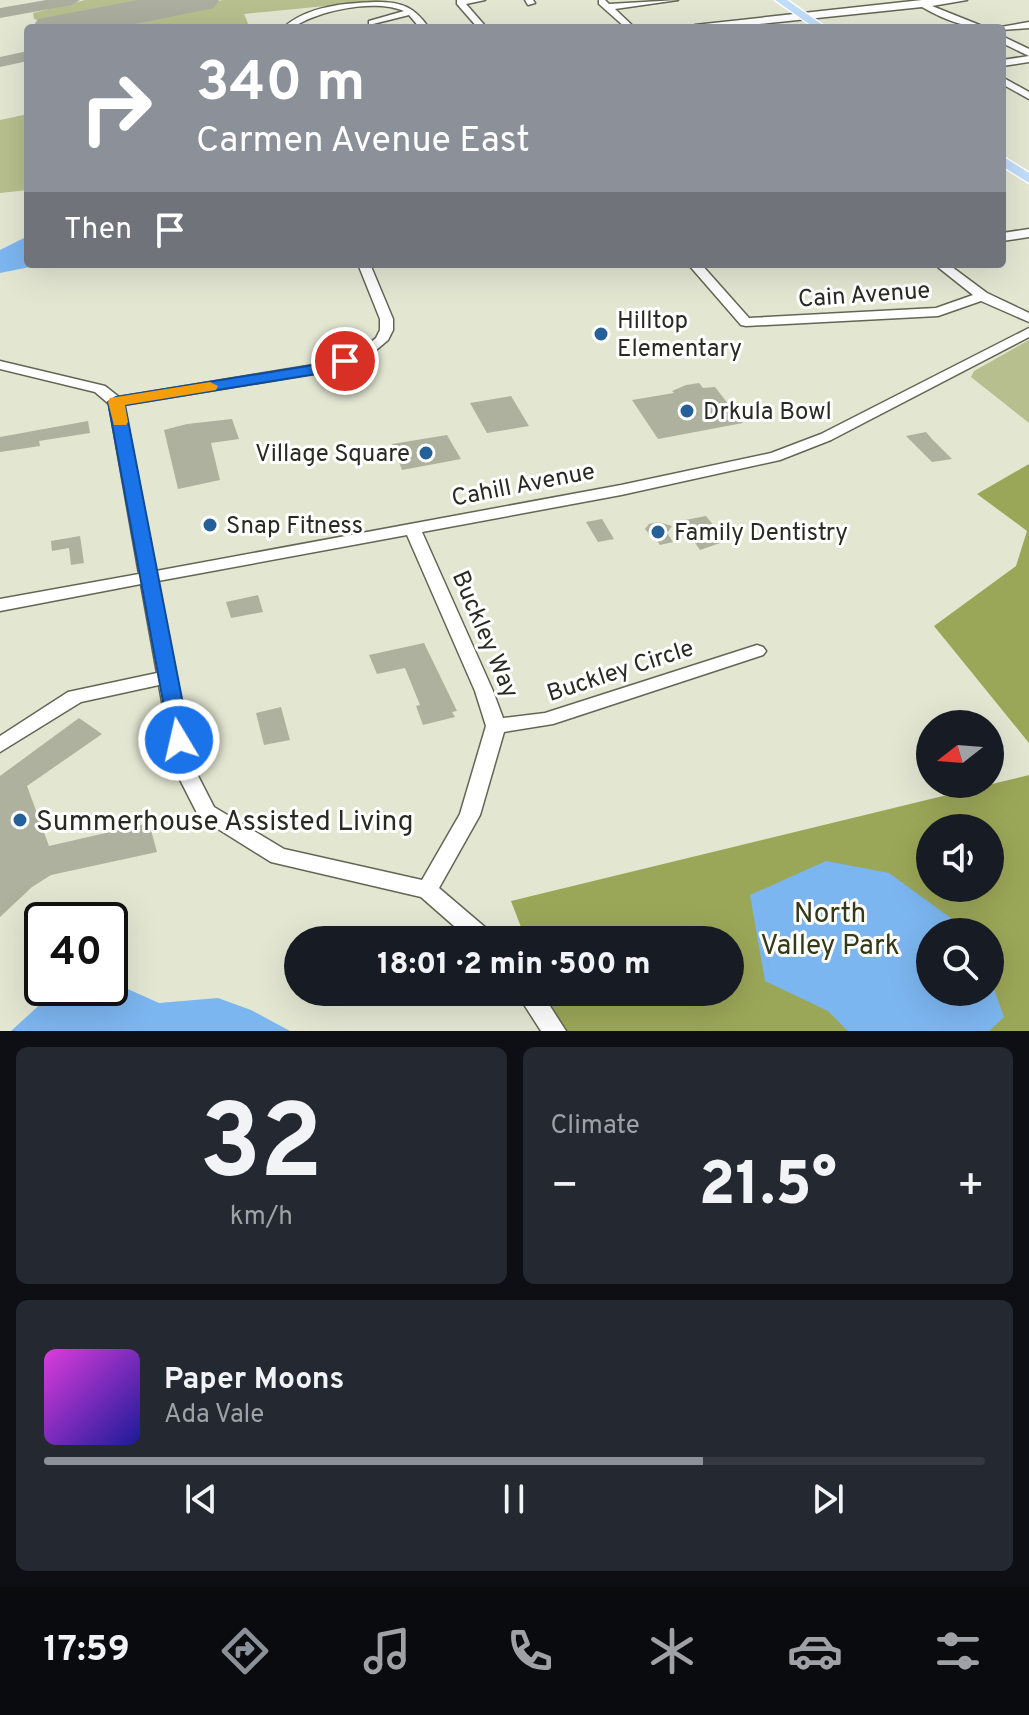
<!DOCTYPE html>
<html lang="en">
<head>
<meta charset="utf-8">
<style>
	body { margin:0; font-family:Overpass,sans-serif; background:#242831; color:#f1f3f6; height:100vh; display:flex; flex-direction:column; font-size:30px; white-space:nowrap }
	* { box-sizing:border-box; margin:0 }
	p { font-size:26px; color:#9ea1a6 }
	.icon { flex:none; width:44px; height:44px; fill:none; stroke:currentColor; stroke-width:2; stroke-linecap:round; stroke-linejoin:round }
	.map { position:relative; height:1031px; overflow:hidden }
	.details { display:flex; flex-direction:column; gap:16px; padding:16px; background:#0d0f14; flex:1 }
	.details>* { flex:none }
	.hud { position:absolute; left:24px; top:24px; width:982px; height:244px; border-radius:8px; box-shadow:0 8px 32px #0002; background:#8c9099; color:#fff; overflow:hidden }
	.needle { width:52px; rotate:253deg }
	.fabs { position:absolute; left:916px; top:710px; display:grid; gap:16px }
	.fabs a { display:grid; place-items:center; width:88px; height:88px; border-radius:50%; background:#171b24; box-shadow:0 8px 32px #0002; font-size:40px }
	.speed { position:absolute; left:24px; top:902px; display:flex; gap:16px; font-size:40px; font-weight:700; text-align:center }
	.speed>* { display:grid; place-content:center; width:104px; height:104px; border-radius:50%; background:#171b24; box-shadow:0 8px 32px #0002; line-height:1 }
	.speed .limit { border:4px solid #111; border-radius:12px; background:#fff; color:#111 }
	.pin { position:absolute; display:grid; place-items:center; width:68px; height:68px; color:#fff; margin:-34px; border:4px solid #fff; border-radius:50%; box-shadow:0 2px 8px #0007 }
	.me { position:absolute; width:88px; margin:-44px; rotate:351deg; stroke-linejoin:round; filter:drop-shadow(0 0 6px #0008) }
	.turn { display:flex; align-items:center; gap:28px; height:168px; padding:0 40px; font-size:36px }
	.turn .icon { width:104px; height:104px; stroke-width:2.5 }
	.turn b { display:block; font-size:56px; line-height:68px }
	.then { display:flex; align-items:center; height:76px; padding:0 40px; background:#0003; gap:16px; font-size:30px }
	.big { font-size:60px; font-weight:800; line-height:1.1 }
	.details .tile { flex:1; display:flex; flex-direction:column; justify-content:center; gap:12px; min-width:0; padding:0 28px; border-radius:12px; background:#242831 }
	.details .dial { align-items:center; gap:0 }
	.dial b { font-size:104px; line-height:1 }
	.song { display:flex; align-items:center; gap:24px }
	.cover { width:96px; height:96px; border-radius:12px; background:linear-gradient(135deg,hsl(300 70% 55%),hsl(240 70% 35%)) }
	.played { height:8px; border-radius:4px; background:linear-gradient(90deg,#8c9099 70%,#363941 70%) }
	.keys { display:flex; justify-content:space-around; direction:ltr }
	.heat { display:flex; justify-content:space-between; align-items:center; font-size:44px; direction:ltr }
	.details .tiles { flex:1; display:grid; gap:16px; grid-template-columns:1fr 1fr }
	.tile:last-child { grid-column:span 2 }
	.trip { position:absolute; left:284px; top:926px; width:460px; height:80px; border-radius:40px; background:#171b24; box-shadow:0 8px 32px #0002; font-weight:800; line-height:80px; text-align:center }
	.tab-bar { display:flex; height:128px; justify-content:space-around; align-items:center; background:#090b0e; color:#9ea1a6 }
	.tab-bar .icon { width:56px; height:56px }
	.tab-bar .current { color:#8c9099 }
	.tab-bar b { font-size:36px; color:#f1f3f6 }
	.map>svg:first-child { display:block }
	.green { fill:#b7bf8e }
	.forest { fill:#9ba758; fill-rule:evenodd }
	.water { fill:#7cb6f0 }
	.lines { fill:none; stroke-linecap:round; stroke-linejoin:round }
	.taxiway { fill:#abae9e; fill-rule:evenodd }
	.runway { fill:#abae9e; fill-rule:evenodd }
	.building { fill:#adb19d }
	.minor-casing { stroke:#636654; stroke-width:3 }
	.major-casing { stroke:#fff; stroke-width:3 }
	.minor { fill:#fff; fill-rule:evenodd }
	.major { fill:#c0ddfa; fill-rule:evenodd }
	.route { fill:#1a73e8; stroke:#114b97; stroke-width:2 }
	.slow { fill:#f59e0b }
	.poi-dot { fill:#256198; stroke:#fff; stroke-width:3 }
	.labels { text-anchor:middle; stroke-width:6; stroke-linejoin:round; paint-order:stroke }
	.street-label { font-size:24px; fill:#292b23; stroke:#fff }
	.poi-label { font-size:24px; fill:#292b23; stroke:#fff; text-anchor:start }
	.near-poi-label { font-size:28px; fill:#292b23; stroke:#fff; text-anchor:start }
	.near-park-label { font-size:28px; fill:#343917; stroke:#fff }
</style>
</head>
<body>
<div class="map">
<svg width="1029" height="1031" viewBox="0 0 1029 1031">
	<rect width="100%" height="100%" fill="#e3e7d2"/>
	<g class="green">
		<polygon points="85,0 176,0 50,24 34,19 33,13"/>
		<polygon points="223,0 387,0 244,14 250,28 75,28"/>
		<polygon points="28,114 28,190 0,193 0,120"/>
		<polygon points="1029,340 1029,423 971,377 974,371"/>
	</g>
	<g class="forest">
		<polygon points="1029,464 1029,743 934,626 1016,566 1027,531 977,494"/>
		<path d="M1029,775V1031H561L546,992H730V940H526L511,901ZM930,828H990V888H930ZM930,932H990V992H930Z"/>
	</g>
	<g class="water">
		<polygon points="28,236 28,264 45,264 0,273 0,250"/>
		<polygon points="826,861 889,873 970,932 930,932 930,992 990,992 990,978 1004,1017 989,1031 848,1031 828,1011 765,981 750,895"/>
		<polygon points="110,981 159,1003 218,998 251,1010 290,1031 11,1031 58,988 110,988"/>
	</g>
	<g class="lines">
		<g class="taxiway">
			<polygon points="46,0 80,0 72,5 0,18 0,8"/>
			<polygon points="28,51 28,61 0,67 0,57"/>
		</g>
		<polygon class="runway" points="138,0 219,0 214,8 115,28 32,28 38,19"/>
	</g>
	<g class="building">
		<polygon points="699,383 703,388 715,387 743,423 658,439 632,400 674,393 672,391 686,385"/>
		<polygon points="511,396 529,426 487,433 470,403"/>
		<polygon points="232,419 239,439 211,443 220,480 178,489 164,430 187,424"/>
		<polygon points="88,421 90,433 39,441 40,446 0,452 0,437"/>
		<polygon points="926,432 932,439 952,459 932,462 906,436"/>
		<polygon points="447,435 461,459 402,470 392,444"/>
		<polygon points="706,516 726,541 700,550 680,521"/>
		<polygon points="602,519 614,539 598,542 586,522"/>
		<polygon points="658,522 672,526 667,533 673,542 660,545 654,536 649,534 645,529 649,524"/>
		<polygon points="80,536 84,563 71,565 69,548 52,551 51,541"/>
		<polygon points="258,595 263,612 231,618 226,602"/>
		<polygon points="424,643 457,711 452,712 455,717 423,725 416,706 420,705 405,668 377,674 369,655"/>
		<polygon points="281,707 290,740 264,745 256,713"/>
		<polygon points="79,718 102,734 27,786 49,846 149,823 157,852 51,875 32,887 0,917 0,776"/>
	</g>
	<g class="lines">
		<g class="minor-casing">
			<g id="minor">
				<polygon points="457,0 485,0 466,4 487,28 478,28 457,4"/>
				<polygon points="525,0 533,0 535,3 528,5"/>
				<polygon points="599,0 605,0 609,4 678,0 615,9 635,28 626,28 599,4"/>
				<path d="M922,0H967L932,6L987,28C965,28 941,18 922,7L720,28H691L695,25Z"/>
				<path d="M376,2C403,2 414,7 429,28H420L409,15L369,25V21L404,11C379,0 336,8 311,18C301,22 294,28 283,28C307,6 345,3 376,2Z"/>
				<polygon points="1029,22 1029,28 1002,30 1002,28 995,28"/>
				<polygon points="1002,36 1029,49 1029,56 1002,43"/>
				<polygon points="1029,56 1029,62 1002,66 1002,60"/>
				<polygon points="1002,77 1029,92 1029,99 1002,84"/>
				<polygon points="1029,229 1029,237 1002,241 1002,233"/>
				<path d="M358,264H370L393,319V330L388,340L375,351L329,371L124,405L156,571L621,485L771,453L821,434L1029,328V337L831,440L780,460L621,495L422,532L493,691L503,718L545,713L757,645L763,647L766,651L763,655L553,724L504,732L480,815L439,888L493,934L496,940H470L421,897L271,862L199,817L174,768L159,685L81,702L0,752V736L68,692L157,673L141,584L0,611V599L139,574L109,404L95,392L0,369V361L105,386L119,397L326,363L366,346L376,338L380,330V319ZM407,535L475,691L486,726L460,814L422,880L284,849L214,807L194,768L158,581Z"/>
				<polygon points="688,264 701,264 749,318 936,308 973,295 934,264 948,264 987,293 1029,313 1029,322 981,301 938,316 746,326 741,325"/>
				<polygon points="516,992 541,992 566,1031 541,1031"/>
			</g>
		</g>
		<g class="major-casing">
			<g id="major">
				<polygon points="775,0 787,0 827,28 815,28"/>
				<polygon points="1002,156 1029,173 1029,183 1002,166"/>
			</g>
		</g>
		<use href="#minor" class="minor"/>
		<use href="#major" class="major"/>
	</g>
	<polygon class="route" points="345,356 353,361 329,372 125,405 190,740 187,745 171,745 108,402 116,397 326,363"/>
	<polygon class="slow" points="210,382 218,386 216,390 125,405 128,422 126,425 114,425 108,402 110,398"/>
	<g class="poi-dot">
		<circle cx="601" cy="334" r="8"/>
		<circle cx="687" cy="411" r="8"/>
		<circle cx="426" cy="453" r="8"/>
		<circle cx="210" cy="525" r="8"/>
		<circle cx="658" cy="532" r="8"/>
		<circle cx="20" cy="820" r="8"/>
	</g>
	<g class="labels">
		<g class="street-label">
			<text transform="translate(864 294) rotate(-4)" y="8">Cain Avenue</text>
			<text transform="translate(523 484) rotate(-11)" y="8">Cahill Avenue</text>
			<text transform="translate(486 634) rotate(67)" y="8">Buckley Way</text>
			<text transform="translate(620 670) rotate(-18)" y="8">Buckley Circle</text>
		</g>
		<g class="poi-label">
			<text x="617" y="328">Hilltop<tspan x="617" dy="28">Elementary</tspan></text>
			<text x="703" y="419">Drkula Bowl</text>
			<text x="410" y="461" text-anchor="end">Village Square</text>
			<text x="226" y="533">Snap Fitness</text>
			<text x="674" y="540">Family Dentistry</text>
		</g>
		<g class="near-poi-label">
			<text x="36" y="830">Summerhouse Assisted Living</text>
		</g>
		<g class="near-park-label">
			<text x="830" y="922">North<tspan x="830" dy="32">Valley Park</tspan></text>
		</g>
	</g>
</svg>
<div class="fabs">
<a><svg class="needle" viewBox="-14 -14 28 28"><path d="M0-13l5 13h-10z" fill="#e53935"/><path d="M0 13l5-13h-10z" fill="#9ea1a6"/></svg></a>
<a><svg class="icon" aria-label="sound" viewBox="0 0 24 24"><path d="M4 9h4l5-4v14l-5-4H4zM17 9q2 3 0 6"/></svg></a>
<a><svg class="icon" aria-label="search" viewBox="0 0 24 24"><circle cx="10" cy="10" r="6"/><path d="M15 15l6 6"/></svg></a>
</div>
<div class="speed"><div class="limit">40</div></div>
<div class="pin" style="left:345px;top:361px;background:#d93025"><svg class="icon" aria-label="arrive" viewBox="0 0 24 24"><path d="M6 21V4h12l-3 4 3 4H6"/></svg></div>
<svg class="me" style="left:179px;top:740px" viewBox="-20 -20 40 40"><circle r="17" fill="#1a73e8" stroke="#fff" stroke-width="3"/><path d="M0-11L8 9 0 5-8 9z" fill="#fff"/></svg>
<div class="trip">18:01 · 2 min · 500 m</div>
<div class="hud">
<div class="turn"><svg class="icon" aria-label="right" viewBox="0 0 24 24"><path d="M7 20v-9h11M14 6l5 5-5 5"/></svg><div><b>340 m</b>Carmen Avenue East</div></div>
<div class="then">Then<svg class="icon" aria-label="arrive" viewBox="0 0 24 24"><path d="M6 21V4h12l-3 4 3 4H6"/></svg></div>
</div>
</div>
<section class="details">
<div class="tiles">
<div class="tile dial"><b>32</b><p>km/h</p></div>
<div class="tile"><p>Climate</p>
<div class="heat"><a>−</a><b class="big">21.5°</b><a>+</a></div>
</div>
<div class="tile">
<div class="song"><i class="cover"></i><div><b>Paper Moons</b><p>Ada Vale</p></div></div>
<div class="played"></div>
<div class="keys"><svg class="icon" aria-label="previous" viewBox="0 0 24 24"><path d="M18 5L8 12l10 7zM5 5v14"/></svg><svg class="icon" aria-label="pause" viewBox="0 0 24 24"><path d="M8 5v14M16 5v14"/></svg><svg class="icon" aria-label="next" viewBox="0 0 24 24"><path d="M6 5l10 7-10 7zM19 5v14"/></svg></div>
</div>
</div>
</section>
<nav class="tab-bar">
<b>17:59</b>
<svg class="icon current" aria-label="directions" viewBox="0 0 24 24"><path d="M12 3l9 9-9 9-9-9zM9 14v-3h6M13 9l2 2-2 2"/></svg>
<svg class="icon" aria-label="music" viewBox="0 0 24 24"><path d="M9 18V5l10-2v13"/><circle cx="6" cy="18" r="3"/><circle cx="16" cy="16" r="3"/></svg>
<svg class="icon" aria-label="phone" viewBox="0 0 24 24"><path d="M5 4h4l2 5-3 2q2 4 5 5l2-3 5 2v4C11 20 4 13 5 4z"/></svg>
<svg class="icon" aria-label="climate" viewBox="0 0 24 24"><path d="M12 3v18M4 7l16 10M4 17L20 7"/></svg>
<svg class="icon" aria-label="car" viewBox="0 0 24 24"><path d="M5 17H2v-5l4-1 3-4h7l3 4 3 1v5h-3M9 17h6M6 11h13"/><circle cx="7" cy="17" r="2"/><circle cx="17" cy="17" r="2"/></svg>
<svg class="icon" aria-label="filters" viewBox="0 0 24 24"><path d="M4 7h16M4 17h16"/><circle cx="9" cy="7" r="2"/><circle cx="15" cy="17" r="2"/></svg>
</nav>
</body>
</html>
